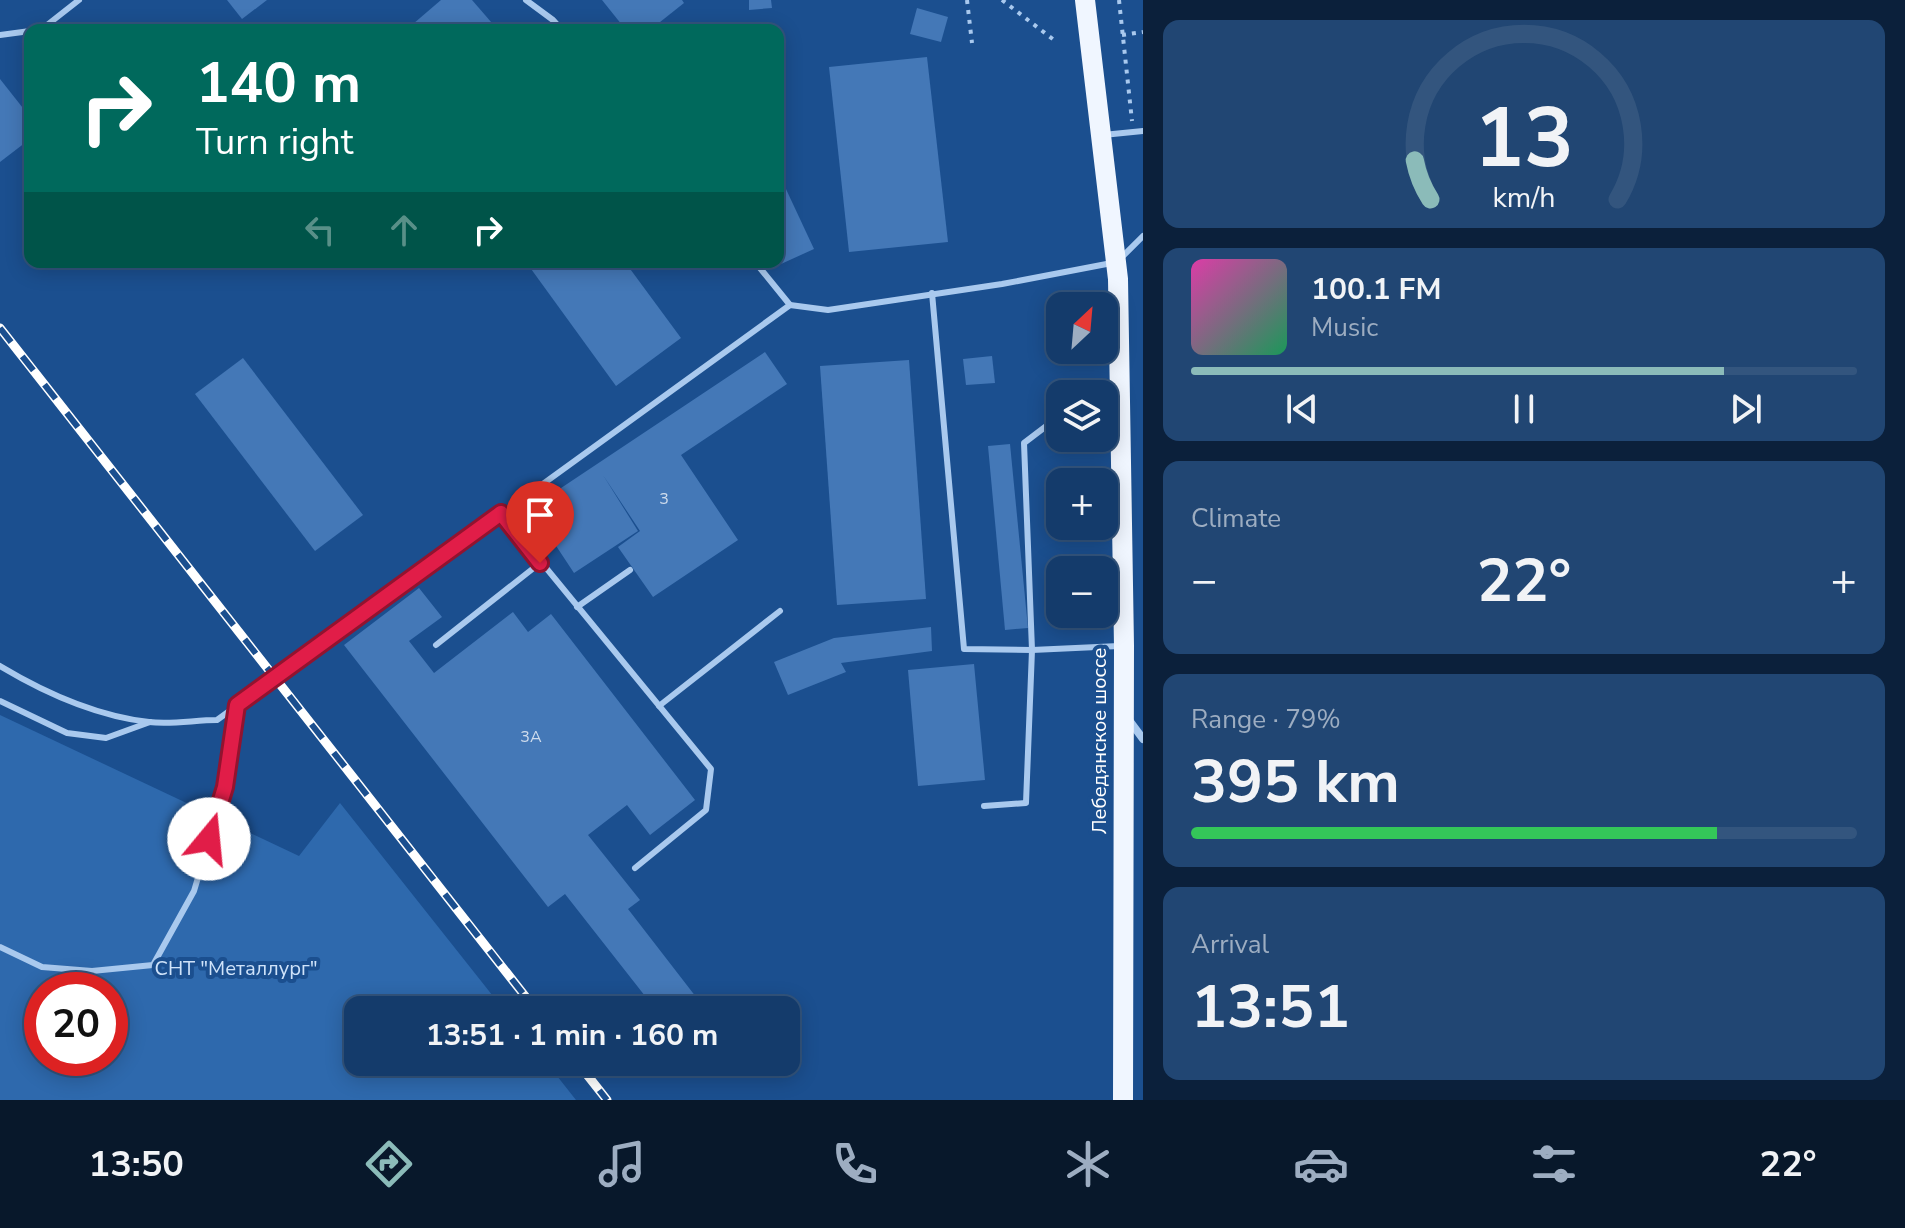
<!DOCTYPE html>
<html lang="en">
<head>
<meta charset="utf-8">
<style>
	body { margin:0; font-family:"Nunito Sans",sans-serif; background:#214673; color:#f1f3f6; height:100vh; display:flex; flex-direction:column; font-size:30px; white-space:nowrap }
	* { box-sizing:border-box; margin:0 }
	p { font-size:26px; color:#9dadc1 }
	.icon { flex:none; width:44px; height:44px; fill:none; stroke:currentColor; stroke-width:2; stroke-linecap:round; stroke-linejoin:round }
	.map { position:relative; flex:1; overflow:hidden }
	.sheet { display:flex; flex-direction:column; gap:20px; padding:20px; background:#0b203b; width:762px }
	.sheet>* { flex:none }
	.banner { position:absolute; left:24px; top:24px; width:760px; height:244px; border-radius:16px; box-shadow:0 4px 20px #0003,0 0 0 2px #33557e; background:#00695c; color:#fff; overflow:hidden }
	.needle { width:52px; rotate:26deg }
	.buttons { position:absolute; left:1046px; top:292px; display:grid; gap:16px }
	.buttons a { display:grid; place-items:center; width:72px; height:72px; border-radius:16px; background:#143b6b; box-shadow:0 4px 20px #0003,0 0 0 2px #33557e; font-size:40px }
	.speed { position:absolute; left:24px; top:972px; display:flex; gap:16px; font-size:40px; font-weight:700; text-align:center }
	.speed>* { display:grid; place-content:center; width:104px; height:104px; border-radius:50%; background:#143b6b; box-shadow:0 4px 20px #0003,0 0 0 2px #33557e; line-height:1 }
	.speed .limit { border:12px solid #d22; background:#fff; color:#111 }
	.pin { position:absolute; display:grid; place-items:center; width:68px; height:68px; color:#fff; margin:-82px -34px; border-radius:50% 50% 50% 0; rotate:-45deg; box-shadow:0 0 8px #0007 }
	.pin .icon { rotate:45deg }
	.me { position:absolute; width:88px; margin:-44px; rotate:17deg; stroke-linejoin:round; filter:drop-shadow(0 0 6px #0008) }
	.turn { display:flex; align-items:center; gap:28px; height:168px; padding:0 40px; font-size:36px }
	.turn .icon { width:104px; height:104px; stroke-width:2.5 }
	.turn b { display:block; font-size:56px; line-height:68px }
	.lanes { display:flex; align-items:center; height:76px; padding:0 40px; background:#0003; justify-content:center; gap:40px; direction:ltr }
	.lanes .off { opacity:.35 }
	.big { font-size:60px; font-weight:700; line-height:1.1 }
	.sheet .tile { flex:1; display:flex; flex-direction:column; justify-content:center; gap:12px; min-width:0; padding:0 28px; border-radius:16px; background:#214673 }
	.sheet .dial { align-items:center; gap:0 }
	.dial svg { height:208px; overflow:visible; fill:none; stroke:#33557e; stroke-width:7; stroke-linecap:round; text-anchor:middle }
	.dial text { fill:#f1f3f6; stroke:none }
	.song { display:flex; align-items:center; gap:24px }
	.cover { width:96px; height:96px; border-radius:12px; background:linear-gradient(135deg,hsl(320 70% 55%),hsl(150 70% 35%)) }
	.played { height:8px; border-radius:4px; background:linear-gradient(90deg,#8bbbb9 80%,#33557e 80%) }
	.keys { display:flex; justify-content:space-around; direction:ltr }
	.heat { display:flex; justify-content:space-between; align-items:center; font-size:44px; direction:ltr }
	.charge { height:12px; border-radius:6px; background:linear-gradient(90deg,#34c759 79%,#33557e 0) }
	.trip { position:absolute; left:344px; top:996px; width:456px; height:80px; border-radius:16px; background:#143b6b; box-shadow:0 4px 20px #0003,0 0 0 2px #33557e; font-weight:700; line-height:80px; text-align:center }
	.tabs { display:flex; height:128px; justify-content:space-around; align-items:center; background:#08182b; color:#9dadc1 }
	.tabs .icon { width:56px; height:56px }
	.tabs .on { color:#8bbbb9 }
	.tabs b { font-size:36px; color:#f1f3f6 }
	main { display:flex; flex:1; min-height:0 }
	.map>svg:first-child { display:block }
	.green { fill:#2e69ad; fill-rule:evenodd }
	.building { fill:#4478b7 }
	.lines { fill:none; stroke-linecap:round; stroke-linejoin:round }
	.path { stroke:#a9c9ee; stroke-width:4; stroke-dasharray:4 6; stroke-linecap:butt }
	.lane { stroke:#a9c9ee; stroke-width:6 }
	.street { stroke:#a9c9ee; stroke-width:8 }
	.primary { stroke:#f0f6ff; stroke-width:20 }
	.rail-casing { stroke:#fff; stroke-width:9 }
	.rail { stroke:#1b4f8f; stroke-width:6; stroke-dasharray:18; stroke-linecap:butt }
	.route-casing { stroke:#92132f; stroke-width:20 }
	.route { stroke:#e11d48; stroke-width:14 }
	.labels { text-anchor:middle; stroke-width:8; stroke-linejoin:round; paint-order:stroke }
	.number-label { font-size:16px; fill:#d0dded }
	.street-label { font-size:20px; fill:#fff; stroke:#1b4f8f }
	.park-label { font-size:20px; fill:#cfe3fa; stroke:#1b4f8f }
</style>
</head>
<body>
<main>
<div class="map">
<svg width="1143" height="1100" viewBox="0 0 1143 1100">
	<rect width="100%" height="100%" fill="#1b4f8f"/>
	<path class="green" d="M0,715L299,856L340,803L504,1010H358V1062H546L576,1100H0ZM42,990H110V1058H42Z"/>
	<g class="building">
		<polygon points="227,0 267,0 242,19"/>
		<polygon points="441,0 472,0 498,30 406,30"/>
		<polygon points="602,0 682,0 684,3 650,30 626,30"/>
		<polygon points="749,0 771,0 772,8 749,10"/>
		<polygon points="917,8 948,17 941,42 910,34"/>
		<polygon points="927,57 948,242 849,252 829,67"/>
		<polygon points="0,79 30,117 30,139 0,162"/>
		<polygon points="778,172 814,249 781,264 778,258"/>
		<polygon points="526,262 625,262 681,338 616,386"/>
		<polygon points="765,352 787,384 681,455 738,540 653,597 618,547 640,531 603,475 638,531 574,573 531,508"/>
		<polygon points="992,356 995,383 966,385 963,359"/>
		<polygon points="243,358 363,515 315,551 195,394"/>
		<polygon points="909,360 926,599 837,605 820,366"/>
		<polygon points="1010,444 1028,628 1005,630 988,446"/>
		<polygon points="419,588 442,617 409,641 434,673 513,612 528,632 551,614 695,800 650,835 627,805 588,835 640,900 628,909 703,1006 698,1010 656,1010 565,894 548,907 344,645"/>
		<polygon points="931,627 932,651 841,663 846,672 788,695 774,662 834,638"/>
		<polygon points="974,664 985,780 918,786 908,670"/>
	</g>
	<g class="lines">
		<g class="path">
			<polyline points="967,0 972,43"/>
			<polyline points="1002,0 1054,40"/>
			<polyline points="1119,0 1132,121"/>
			<polyline points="1122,35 1143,32"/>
		</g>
		<g class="lane">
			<polyline points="526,0 553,20 562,30"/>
			<polyline points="34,30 42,29 79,0"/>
			<polyline points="0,35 30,31"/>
			<polyline points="1103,135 1143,131"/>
			<polyline points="755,262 790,305"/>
			<polyline points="932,293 964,649 1032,650 1119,646"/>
			<polyline points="501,513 711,769 706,810 635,868"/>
			<polyline points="577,607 630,570"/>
			<polyline points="436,645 540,563"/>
			<path d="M0,666C45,693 97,716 149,722C171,725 195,720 217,720L790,305L828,310L1002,284L1117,262L1143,236"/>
			<polyline points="0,701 67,733 106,738 150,722"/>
			<polyline points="659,706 780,611"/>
			<polyline points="984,806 1026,803 1032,650 1024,443 1049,424 1060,420"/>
			<polyline points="0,947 42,967 92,971 153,965 194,891 225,787 237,705"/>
		</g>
		<polyline class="street" points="1129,720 1143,739"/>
		<polyline class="primary" points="1085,0 1118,279 1124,646 1123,1100"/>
		<g class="rail-casing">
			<g id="rail">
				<polyline points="0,328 536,1010"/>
				<polyline points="577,1062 607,1100"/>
			</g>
		</g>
		<use href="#rail" class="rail"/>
	</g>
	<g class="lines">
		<g class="route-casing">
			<polyline id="route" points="209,839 225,787 237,705 501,513 540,563"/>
		</g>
		<use href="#route" class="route"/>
	</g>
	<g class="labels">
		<g class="number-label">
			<text x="664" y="504">3</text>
			<text x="531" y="742">3А</text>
		</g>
		<g class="street-label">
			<text transform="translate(1099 741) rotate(-90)" y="7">Лебедянское шоссе</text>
		</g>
		<g class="park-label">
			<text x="236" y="975">СНТ "Металлург"</text>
		</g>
	</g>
</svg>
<div class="buttons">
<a><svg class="needle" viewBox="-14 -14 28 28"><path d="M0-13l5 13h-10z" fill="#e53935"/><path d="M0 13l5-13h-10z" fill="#9dadc1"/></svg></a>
<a><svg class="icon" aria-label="layers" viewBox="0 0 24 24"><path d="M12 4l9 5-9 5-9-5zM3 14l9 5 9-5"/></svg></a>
<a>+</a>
<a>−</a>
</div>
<div class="speed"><div class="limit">20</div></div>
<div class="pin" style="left:540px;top:563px;background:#d93025"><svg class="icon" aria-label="arrive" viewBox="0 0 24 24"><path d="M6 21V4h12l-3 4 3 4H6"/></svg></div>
<svg class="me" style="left:209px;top:839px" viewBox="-20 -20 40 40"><circle r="19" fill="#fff"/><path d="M0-13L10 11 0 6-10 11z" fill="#e11d48"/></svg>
<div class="trip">13:51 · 1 min · 160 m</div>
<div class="banner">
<div class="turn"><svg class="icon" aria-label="right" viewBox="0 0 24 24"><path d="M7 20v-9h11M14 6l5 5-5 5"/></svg><div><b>140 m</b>Turn right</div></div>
<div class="lanes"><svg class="icon off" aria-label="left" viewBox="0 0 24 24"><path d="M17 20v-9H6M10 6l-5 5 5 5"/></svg><svg class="icon off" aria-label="ahead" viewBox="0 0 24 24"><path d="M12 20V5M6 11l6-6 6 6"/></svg><svg class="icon" aria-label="right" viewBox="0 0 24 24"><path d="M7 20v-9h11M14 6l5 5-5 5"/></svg></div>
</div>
</div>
<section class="sheet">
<div class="tile dial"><svg viewBox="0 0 100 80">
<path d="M14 69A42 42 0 1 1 86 69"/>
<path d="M14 69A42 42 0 0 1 8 54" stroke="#8bbbb9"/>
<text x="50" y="56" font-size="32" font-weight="700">13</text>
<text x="50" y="72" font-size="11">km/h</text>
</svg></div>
<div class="tile">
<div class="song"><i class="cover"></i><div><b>100.1 FM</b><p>Music</p></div></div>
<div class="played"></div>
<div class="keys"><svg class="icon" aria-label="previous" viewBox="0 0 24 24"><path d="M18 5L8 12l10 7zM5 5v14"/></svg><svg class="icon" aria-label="pause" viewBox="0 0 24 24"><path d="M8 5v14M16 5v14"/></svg><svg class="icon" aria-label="next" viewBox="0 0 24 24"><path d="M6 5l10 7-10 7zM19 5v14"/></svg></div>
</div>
<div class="tile"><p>Climate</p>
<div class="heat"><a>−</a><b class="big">22°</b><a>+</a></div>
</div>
<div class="tile"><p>Range · 79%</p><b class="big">395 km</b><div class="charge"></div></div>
<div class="tile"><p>Arrival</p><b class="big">13:51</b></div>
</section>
</main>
<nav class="tabs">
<b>13:50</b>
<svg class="icon on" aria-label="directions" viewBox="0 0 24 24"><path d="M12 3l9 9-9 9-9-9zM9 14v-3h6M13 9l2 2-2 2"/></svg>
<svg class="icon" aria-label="music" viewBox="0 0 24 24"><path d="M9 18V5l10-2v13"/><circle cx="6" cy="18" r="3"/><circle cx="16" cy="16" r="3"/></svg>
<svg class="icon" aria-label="phone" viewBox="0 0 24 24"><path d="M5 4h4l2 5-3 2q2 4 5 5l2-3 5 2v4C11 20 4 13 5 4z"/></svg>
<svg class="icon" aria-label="climate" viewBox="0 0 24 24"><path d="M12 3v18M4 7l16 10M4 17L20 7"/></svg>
<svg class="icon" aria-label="car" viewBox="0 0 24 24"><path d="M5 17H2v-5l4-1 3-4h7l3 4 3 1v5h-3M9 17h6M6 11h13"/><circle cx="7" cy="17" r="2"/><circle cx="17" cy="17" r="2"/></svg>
<svg class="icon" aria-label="filters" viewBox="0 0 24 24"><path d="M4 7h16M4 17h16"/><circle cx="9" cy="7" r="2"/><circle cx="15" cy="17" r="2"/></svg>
<b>22°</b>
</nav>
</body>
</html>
